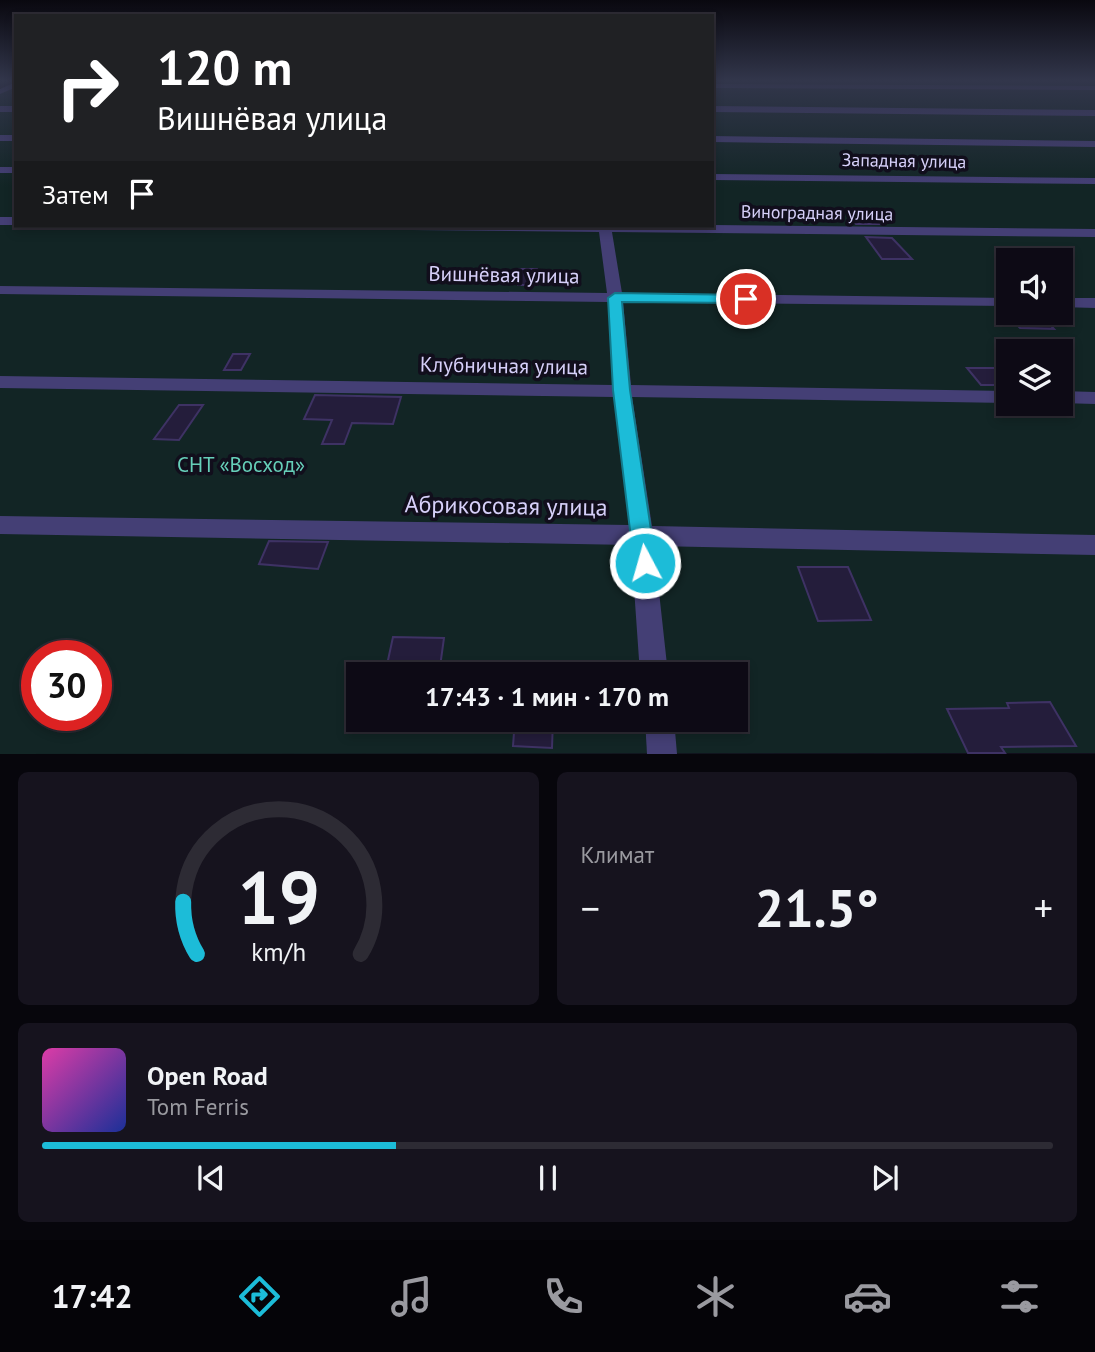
<!DOCTYPE html>
<html lang="ru">
<head>
<meta charset="utf-8">
<style>
	body { margin:0; font-family:"PT Sans",sans-serif; background:#16131e; color:#f1f3f6; height:100vh; display:flex; flex-direction:column; font-size:26px; white-space:nowrap }
	* { box-sizing:border-box; margin:0 }
	p { font-size:23px; color:#9a9aa0 }
	.icon { flex:none; width:38px; height:38px; fill:none; stroke:currentColor; stroke-width:2; stroke-linecap:round; stroke-linejoin:round }
	.map { position:relative; height:754px; overflow:hidden }
	.panel { display:flex; flex-direction:column; gap:18px; padding:18px; background:#07060c; flex:1 }
	.panel>* { flex:none }
	.top-card { position:absolute; left:14px; top:14px; width:700px; height:214px; border-radius:0px; box-shadow:0 4px 10px #0003,0 0 0 2px #2d2b34; background:#202124; color:#fff; overflow:hidden }
	.controls { position:absolute; left:996px; top:248px; display:grid; gap:14px }
	.controls a { display:grid; place-items:center; width:77px; height:77px; border-radius:0px; background:#0d0a15; box-shadow:0 4px 10px #0003,0 0 0 2px #2d2b34; font-size:35px }
	.speed { position:absolute; left:21px; top:640px; display:flex; gap:14px; font-size:35px; font-weight:700; text-align:center }
	.speed>* { display:grid; place-content:center; width:91px; height:91px; border-radius:50%; background:#0d0a15; box-shadow:0 4px 10px #0003,0 0 0 2px #2d2b34; line-height:1 }
	.speed .limit { border:10px solid #d22; background:#fff; color:#111 }
	.pin { position:absolute; display:grid; place-items:center; width:60px; height:60px; color:#fff; margin:-30px; border:4px solid #fff; border-radius:50%; box-shadow:0 2px 7px #0007 }
	.me { position:absolute; width:77px; margin:-38px; rotate:354deg; stroke-linejoin:round; filter:drop-shadow(0 0 5px #0008) }
	.turn { display:flex; align-items:center; gap:24px; height:147px; padding:0 28px; font-size:32px }
	.turn .icon { width:91px; height:91px; stroke-width:2.5 }
	.turn b { display:block; font-size:49px; line-height:60px }
	.then { display:flex; align-items:center; height:66px; padding:0 28px; background:#0003; gap:14px; font-size:26px }
	.big { font-size:52px; font-weight:700; line-height:1.1 }
	.panel .widget { flex:1; display:flex; flex-direction:column; justify-content:center; gap:10px; min-width:0; padding:0 24px; border-radius:10px; background:#16131e }
	.panel .dial { align-items:center; gap:0 }
	.dial svg { height:182px; overflow:visible; fill:none; stroke:#2d2b34; stroke-width:7; stroke-linecap:round; text-anchor:middle }
	.dial text { fill:#f1f3f6; stroke:none }
	.song { display:flex; align-items:center; gap:21px }
	.cover { width:84px; height:84px; border-radius:10px; background:linear-gradient(135deg,hsl(320 70% 55%),hsl(230 70% 35%)) }
	.played { height:7px; border-radius:4px; background:linear-gradient(90deg,#1cbcd8 35%,#2d2b34 35%) }
	.keys { display:flex; justify-content:space-around; direction:ltr }
	.heat { display:flex; justify-content:space-between; align-items:center; font-size:38px; direction:ltr }
	.panel .tiles { flex:1; display:grid; gap:18px; grid-template-columns:1fr 1fr }
	.widget:last-child { grid-column:span 2 }
	.trip { position:absolute; left:346px; top:662px; width:402px; height:70px; border-radius:0px; background:#0d0a15; box-shadow:0 4px 10px #0003,0 0 0 2px #2d2b34; font-weight:700; line-height:70px; text-align:center }
	.tabs { display:flex; height:112px; justify-content:space-around; align-items:center; background:#050408; color:#9a9aa0 }
	.tabs .icon { width:49px; height:49px }
	.tabs .current { color:#1cbcd8 }
	.tabs b { font-size:32px; color:#f1f3f6 }
	.map>svg:first-child { display:block }
	.green { fill:#122525; fill-rule:evenodd }
	.building { fill:#241d3b; stroke:#3e3264; stroke-width:2 }
	.lines { fill:none; stroke-linecap:round; stroke-linejoin:round }
	.minor { fill:#443f75; fill-rule:evenodd }
	.route { fill:#1cbcd8; stroke:#127a8c; stroke-width:2 }
	.labels { text-anchor:middle; stroke-width:7; stroke-linejoin:round; paint-order:stroke }
	.far-street-label { font-size:18px; fill:#d6d0f9; stroke:#110e1c }
	.street-label { font-size:21px; fill:#d6d0f9; stroke:#110e1c }
	.park-label { font-size:21px; fill:#66cfb9; stroke:#110e1c }
	.near-street-label { font-size:24px; fill:#d6d0f9; stroke:#110e1c }
</style>
</head>
<body>
<div class="map">
<svg width="1095" height="754" viewBox="0 0 1095 754">
	<rect width="100%" height="100%" fill="#110e1c"/>
	<path class="green" d="M712,81H1095V753L0,754V92L16,84V226H712ZM1008,261H1060V313H1008ZM1008,352H1060V404H1008ZM37,656H96V716H37ZM359,674H737V719H359Z"/>
	<g class="building">
		<polygon points="847,213 872,213 881,224 856,224"/>
		<polygon points="866,237 892,238 912,259 882,259"/>
		<polygon points="519,269 537,269 537,285 518,285"/>
		<polygon points="1006,313 1039,313 1054,329 1020,328"/>
		<polygon points="233,354 250,354 241,370 224,370"/>
		<polygon points="967,368 1000,368 1008,378 1008,385 981,385"/>
		<polygon points="315,395 401,397 393,424 352,423 344,444 322,444 332,420 304,419"/>
		<polygon points="179,405 203,405 179,440 154,439"/>
		<polygon points="269,541 328,542 318,569 259,564"/>
		<polygon points="798,567 848,567 871,620 818,621"/>
		<polygon points="393,637 444,638 439,674 385,674"/>
		<polygon points="1050,702 1076,746 1001,747 1005,753 968,753 947,709 1009,708 1007,703"/>
		<polygon points="515,719 553,719 552,748 513,746"/>
	</g>
	<g class="lines">
		<g class="minor">
			<polygon points="16,82 16,87 0,94 0,89"/>
			<polygon points="712,84 1095,86 1095,90 712,88"/>
			<rect x="0" y="106" width="16" height="6"/>
			<polygon points="712,106 1095,110 1095,116 712,112"/>
			<rect x="0" y="135" width="16" height="6"/>
			<polygon points="712,136 1095,141 1095,147 712,142"/>
			<rect x="0" y="167" width="16" height="6"/>
			<polygon points="712,174 1095,178 1095,184 712,180"/>
			<rect x="0" y="217" width="16" height="8"/>
			<polygon points="712,225 1095,229 1095,237 612,232 622,293 1008,298 1008,306 623,302 631,385 1008,391 1008,403 632,397 652,526 1095,535 1095,555 654,546 668,674 640,674 631,545 0,534 0,516 629,525 614,397 0,388 0,376 613,385 608,302 0,294 0,286 607,293 599,232 412,230 406,226"/>
			<polygon points="1060,298 1095,298 1095,308 1060,307"/>
			<polygon points="1060,391 1095,392 1095,404 1060,403"/>
			<polygon points="645,719 674,719 677,754 647,754"/>
		</g>
	</g>
	<linearGradient id="sky" x2="0" y2="1"><stop stop-color="#09080f"/><stop offset="0.43" stop-color="#32364b"/><stop offset="1" stop-color="#32364b" stop-opacity="0"/></linearGradient>
	<rect width="1095" height="187" fill="url(#sky)"/>
	<polygon class="route" points="615,293 746,295 752,299 746,303 622,302 630,390 656,563 652,570 645,573 637,570 634,563 613,390 608,298"/>
	<g class="labels">
		<g class="far-street-label">
			<text transform="translate(904 161) rotate(1)" y="6">Западная улица</text>
			<text transform="translate(817 213) rotate(1)" y="6">Виноградная улица</text>
		</g>
		<g class="street-label">
			<text transform="translate(504 275) rotate(1)" y="7">Вишнёвая улица</text>
			<text transform="translate(504 366) rotate(1)" y="7">Клубничная улица</text>
		</g>
		<g class="park-label">
			<text x="241" y="472">СНТ «Восход»</text>
		</g>
		<g class="near-street-label">
			<text transform="translate(506 506) rotate(1)" y="8">Абрикосовая улица</text>
		</g>
	</g>
</svg>
<div class="controls">
<a><svg class="icon" aria-label="sound" viewBox="0 0 24 24"><path d="M4 9h4l5-4v14l-5-4H4zM17 9q2 3 0 6"/></svg></a>
<a><svg class="icon" aria-label="layers" viewBox="0 0 24 24"><path d="M12 4l9 5-9 5-9-5zM3 14l9 5 9-5"/></svg></a>
</div>
<div class="speed"><div class="limit">30</div></div>
<div class="pin" style="left:746px;top:299px;background:#d93025"><svg class="icon" aria-label="arrive" viewBox="0 0 24 24"><path d="M6 21V4h12l-3 4 3 4H6"/></svg></div>
<svg class="me" style="left:645px;top:563px" viewBox="-20 -20 40 40"><circle r="17" fill="#1cbcd8" stroke="#fff" stroke-width="3"/><path d="M0-11L8 9 0 5-8 9z" fill="#fff"/></svg>
<div class="trip">17:43 · 1 мин · 170 m</div>
<div class="top-card">
<div class="turn"><svg class="icon" aria-label="right" viewBox="0 0 24 24"><path d="M7 20v-9h11M14 6l5 5-5 5"/></svg><div><b>120 m</b>Вишнёвая улица</div></div>
<div class="then">Затем<svg class="icon" aria-label="arrive" viewBox="0 0 24 24"><path d="M6 21V4h12l-3 4 3 4H6"/></svg></div>
</div>
</div>
<section class="panel">
<div class="tiles">
<div class="widget dial"><svg viewBox="0 0 100 80">
<path d="M14 69A42 42 0 1 1 86 69"/>
<path d="M14 69A42 42 0 0 1 8 46" stroke="#1cbcd8"/>
<text x="50" y="56" font-size="32" font-weight="700">19</text>
<text x="50" y="72" font-size="11">km/h</text>
</svg></div>
<div class="widget"><p>Климат</p>
<div class="heat"><a>−</a><b class="big">21.5°</b><a>+</a></div>
</div>
<div class="widget">
<div class="song"><i class="cover"></i><div><b>Open Road</b><p>Tom Ferris</p></div></div>
<div class="played"></div>
<div class="keys"><svg class="icon" aria-label="previous" viewBox="0 0 24 24"><path d="M18 5L8 12l10 7zM5 5v14"/></svg><svg class="icon" aria-label="pause" viewBox="0 0 24 24"><path d="M8 5v14M16 5v14"/></svg><svg class="icon" aria-label="next" viewBox="0 0 24 24"><path d="M6 5l10 7-10 7zM19 5v14"/></svg></div>
</div>
</div>
</section>
<nav class="tabs">
<b>17:42</b>
<svg class="icon current" aria-label="directions" viewBox="0 0 24 24"><path d="M12 3l9 9-9 9-9-9zM9 14v-3h6M13 9l2 2-2 2"/></svg>
<svg class="icon" aria-label="music" viewBox="0 0 24 24"><path d="M9 18V5l10-2v13"/><circle cx="6" cy="18" r="3"/><circle cx="16" cy="16" r="3"/></svg>
<svg class="icon" aria-label="phone" viewBox="0 0 24 24"><path d="M5 4h4l2 5-3 2q2 4 5 5l2-3 5 2v4C11 20 4 13 5 4z"/></svg>
<svg class="icon" aria-label="climate" viewBox="0 0 24 24"><path d="M12 3v18M4 7l16 10M4 17L20 7"/></svg>
<svg class="icon" aria-label="car" viewBox="0 0 24 24"><path d="M5 17H2v-5l4-1 3-4h7l3 4 3 1v5h-3M9 17h6M6 11h13"/><circle cx="7" cy="17" r="2"/><circle cx="17" cy="17" r="2"/></svg>
<svg class="icon" aria-label="filters" viewBox="0 0 24 24"><path d="M4 7h16M4 17h16"/><circle cx="9" cy="7" r="2"/><circle cx="15" cy="17" r="2"/></svg>
</nav>
</body>
</html>
